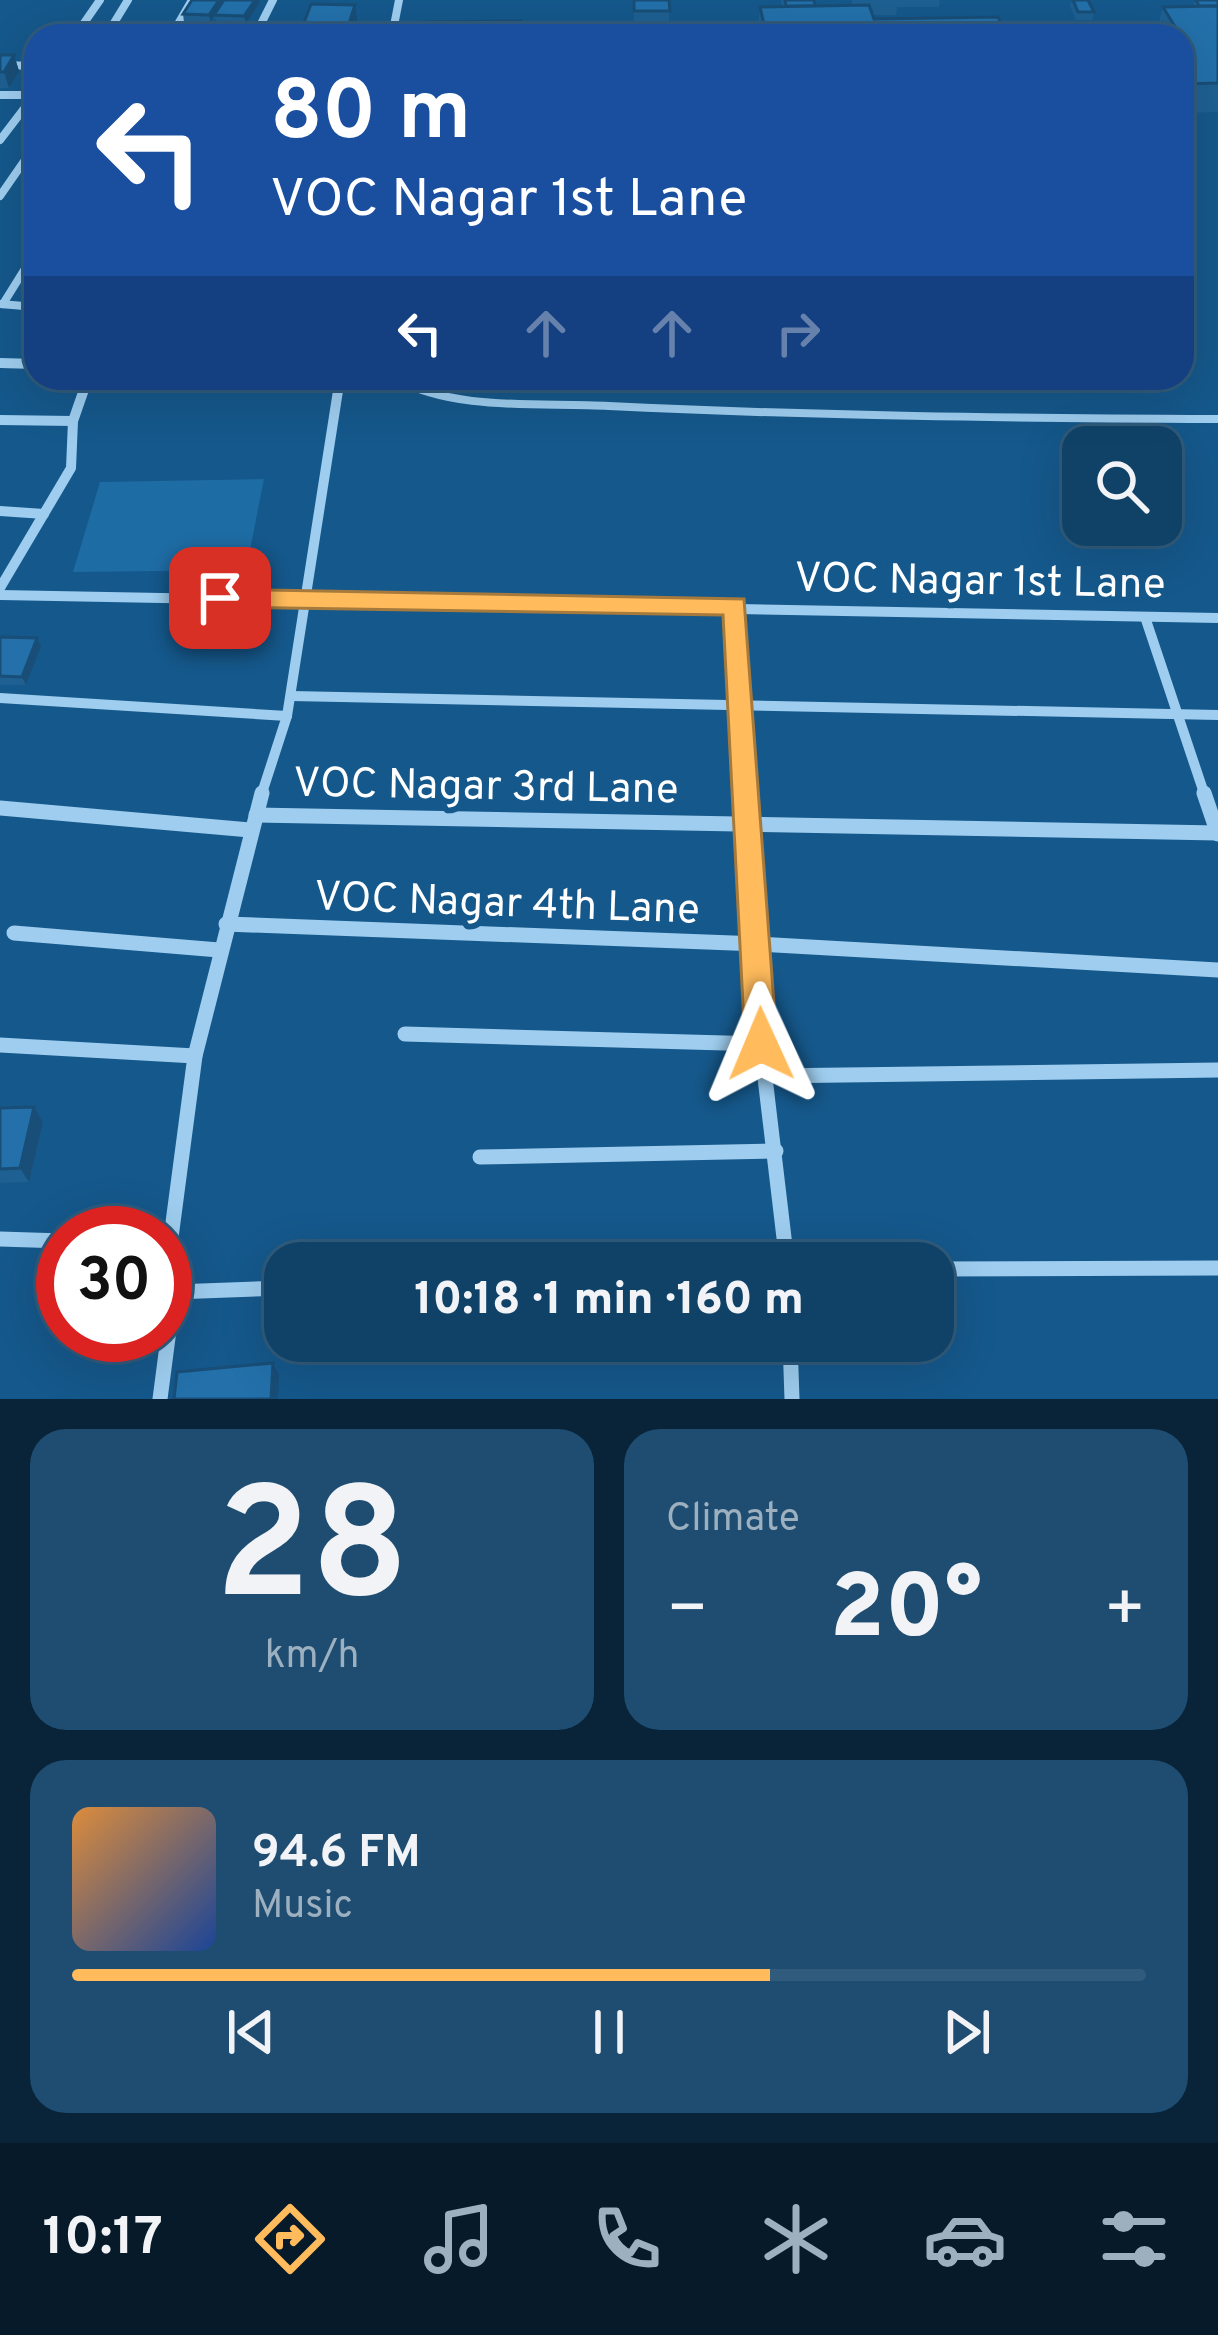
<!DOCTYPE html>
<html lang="en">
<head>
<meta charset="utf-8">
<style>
	body { margin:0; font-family:Overpass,sans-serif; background:#1e4d71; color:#f1f3f6; height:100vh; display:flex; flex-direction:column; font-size:45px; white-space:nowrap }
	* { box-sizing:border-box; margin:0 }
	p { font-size:39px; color:#9cb0c0 }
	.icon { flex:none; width:66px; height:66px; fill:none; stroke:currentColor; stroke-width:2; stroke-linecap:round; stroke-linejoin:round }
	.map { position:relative; height:1399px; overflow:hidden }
	.panel { display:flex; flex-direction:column; gap:30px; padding:30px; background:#092439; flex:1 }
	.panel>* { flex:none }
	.top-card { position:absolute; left:24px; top:24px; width:1170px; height:366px; border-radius:36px; box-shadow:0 12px 48px #0002,0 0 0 3px #305b7c; background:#1a4fa0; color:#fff; overflow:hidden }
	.buttons { position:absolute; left:1062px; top:426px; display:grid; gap:24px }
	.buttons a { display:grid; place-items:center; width:120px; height:120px; border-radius:24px; background:#104268; box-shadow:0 12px 48px #0002,0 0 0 3px #305b7c; font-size:60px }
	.speed { position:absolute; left:36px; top:1206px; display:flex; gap:24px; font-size:60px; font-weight:700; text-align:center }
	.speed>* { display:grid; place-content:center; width:156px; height:156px; border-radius:50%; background:#104268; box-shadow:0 12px 48px #0002,0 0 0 3px #305b7c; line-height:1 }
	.speed .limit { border:18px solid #d22; background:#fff; color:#111 }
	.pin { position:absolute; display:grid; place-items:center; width:102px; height:102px; color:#fff; margin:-51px; border-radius:24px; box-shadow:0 6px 18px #0006 }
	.me { position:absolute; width:132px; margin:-66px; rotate:359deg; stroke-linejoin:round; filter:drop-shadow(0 0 9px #0008) }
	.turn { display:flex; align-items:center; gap:42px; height:252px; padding:0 48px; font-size:54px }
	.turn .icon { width:156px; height:156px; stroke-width:2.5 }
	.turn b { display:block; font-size:84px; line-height:102px }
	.lanes { display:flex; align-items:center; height:114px; padding:0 48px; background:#0003; justify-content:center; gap:60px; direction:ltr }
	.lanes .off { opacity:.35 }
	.big { font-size:90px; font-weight:800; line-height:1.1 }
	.panel .widget { flex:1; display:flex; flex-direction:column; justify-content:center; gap:18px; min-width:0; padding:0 42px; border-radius:36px; background:#1e4d71 }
	.panel .dial { align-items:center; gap:0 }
	.dial b { font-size:156px; line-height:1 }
	.song { display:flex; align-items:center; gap:36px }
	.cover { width:144px; height:144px; border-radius:18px; background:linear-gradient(135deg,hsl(30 70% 55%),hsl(220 70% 35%)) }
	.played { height:12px; border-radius:6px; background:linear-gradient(90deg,#ffbb5c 65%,#305b7c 65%) }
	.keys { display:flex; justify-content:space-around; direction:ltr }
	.heat { display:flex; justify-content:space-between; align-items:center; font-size:66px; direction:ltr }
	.panel .tiles { flex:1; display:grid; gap:30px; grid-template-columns:1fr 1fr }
	.widget:last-child { grid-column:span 2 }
	.trip { position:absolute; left:264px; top:1242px; width:690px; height:120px; border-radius:36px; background:#104268; box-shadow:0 12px 48px #0002,0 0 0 3px #305b7c; font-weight:800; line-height:120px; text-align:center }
	.tabs { display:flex; height:192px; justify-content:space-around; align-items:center; background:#061a2a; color:#9cb0c0 }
	.tabs .icon { width:84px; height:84px }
	.tabs .on { color:#ffbb5c }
	.tabs b { font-size:54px; color:#f1f3f6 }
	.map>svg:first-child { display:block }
	.green { fill:#1e6ca4 }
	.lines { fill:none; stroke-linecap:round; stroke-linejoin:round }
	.lane { stroke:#9ecdef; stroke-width:8 }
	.street-far2 { stroke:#9ecdef; stroke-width:8 }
	.street-far1 { stroke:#9ecdef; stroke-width:10 }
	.street { stroke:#9ecdef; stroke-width:15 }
	.wall { fill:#1e6092 }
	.shaded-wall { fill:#184e77 }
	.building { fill:#2370aa; stroke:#184e77; stroke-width:3 }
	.route { fill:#ffbb5c; stroke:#a67a3c; stroke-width:3 }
	.labels { text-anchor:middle; stroke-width:12; stroke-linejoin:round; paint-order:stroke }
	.street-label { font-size:42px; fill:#fff; stroke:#15588b }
</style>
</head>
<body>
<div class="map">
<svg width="1218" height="1399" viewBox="0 0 1218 1399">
	<rect width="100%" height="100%" fill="#15588b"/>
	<polygon class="green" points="264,479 246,570 73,572 100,482"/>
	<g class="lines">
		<path class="lane" d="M394,378C456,412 540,402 609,406C812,416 1015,418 1218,419"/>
		<g class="street-far2">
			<polyline points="75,36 100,0"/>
			<polyline points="106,36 128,0"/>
			<polyline points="171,36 192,0"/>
			<polyline points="255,36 273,0"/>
			<polyline points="392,36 399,0"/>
			<polyline points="0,65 36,66"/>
			<polyline points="0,95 35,95"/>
			<polyline points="0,140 36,93"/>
			<polyline points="0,196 36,144"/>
			<polyline points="0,304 36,307"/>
			<polyline points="3,304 36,251"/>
		</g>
		<g class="street-far1">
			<polyline points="0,363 36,364"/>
			<polyline points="0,420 73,421"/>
			<polyline points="0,511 44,514"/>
			<polyline points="0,588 71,468 73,421 88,378"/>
			<polyline points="0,595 1218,618"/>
			<polyline points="735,606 746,796"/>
			<polyline points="1145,617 1205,796"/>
			<polyline points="291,696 1218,715"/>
			<polyline points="0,698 287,716"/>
			<polyline points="261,796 287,716 340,378"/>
		</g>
		<g class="street">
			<polyline points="746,793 761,1044 787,1263"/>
			<polyline points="1204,793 1218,834"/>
			<polyline points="0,808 250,830"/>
			<polyline points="256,815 1218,833"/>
			<polyline points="226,924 759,944 1218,970"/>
			<polyline points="14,933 219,950"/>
			<polyline points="405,1034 761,1044"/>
			<polyline points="0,1045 195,1056"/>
			<polyline points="767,1076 1218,1070"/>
			<polyline points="480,1157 776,1151"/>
			<polyline points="0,1239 63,1241"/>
			<polyline points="933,1269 1218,1268"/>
			<polyline points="174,1292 285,1288"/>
			<polyline points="790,1341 792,1399"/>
			<polyline points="160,1399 174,1292 170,1245 195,1056 262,793"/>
		</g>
	</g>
	<g class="wall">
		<rect x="634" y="0" width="35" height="27"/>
		<polygon points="781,0 814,0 815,6 853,5 851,0 940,0 939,7 897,7 896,15 873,15 874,19 1005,33 1157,30 1163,7 1193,6 1195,0 1218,0 1218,112 1182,113 1182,36 758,29 760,7 782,6"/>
		<polygon points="1072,0 1088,0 1094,12 1092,20 1076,20 1070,6"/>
		<polygon points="260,2 246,24 216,23 215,17 211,23 184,22 183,14"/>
		<polygon points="0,55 14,55 19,71 9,88 0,88"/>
		<polygon points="0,637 41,646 26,685 0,685"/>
		<polygon points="34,1107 43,1122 29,1182 0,1183 0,1108"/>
	</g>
	<g class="shaded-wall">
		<polygon points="219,0 226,0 214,15 211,23 209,15"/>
		<polygon points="255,0 259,0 260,2 246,24 244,16"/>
		<polygon points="355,5 357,20 352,36 345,36"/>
		<polygon points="14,55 19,71 9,88 4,72"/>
		<polygon points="37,638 41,646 26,685 22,677"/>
		<polygon points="34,1107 43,1122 29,1182 20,1168"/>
		<polygon points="273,1363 279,1375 278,1399 271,1399"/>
	</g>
	<g class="building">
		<polygon points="192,0 219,0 209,15 183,14"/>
		<polygon points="224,0 255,0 244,16 214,15"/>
		<polygon points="634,0 669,0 670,11 634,11"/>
		<polygon points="785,0 814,0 815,6 786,6"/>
		<polygon points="1073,0 1088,0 1094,12 1078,12"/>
		<polygon points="1196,0 1218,0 1218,6 1199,6"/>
		<polygon points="311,4 355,5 345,36 299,36"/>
		<polygon points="869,5 874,19 998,17 1005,33 1177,30 1163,7 1218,6 1218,83 1182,84 1182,36 600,36 599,32 765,29 760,7"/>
		<polygon points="521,21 521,36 422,36 423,22"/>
		<polygon points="0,55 14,55 4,72 0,72"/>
		<polygon points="0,637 37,638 22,677 0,676"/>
		<polygon points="34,1107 20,1168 0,1169 0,1108"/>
		<polygon points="273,1363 271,1399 174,1399 177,1372"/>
	</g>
	<polygon class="route" points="220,589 744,599 777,1044 773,1054 761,1059 750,1054 745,1044 723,615 220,607 207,598"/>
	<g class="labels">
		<g class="street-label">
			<text transform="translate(980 579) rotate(1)" y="15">VOC Nagar 1st Lane</text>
			<text transform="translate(486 784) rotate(1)" y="15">VOC Nagar 3rd Lane</text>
			<text transform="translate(507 901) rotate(2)" y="15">VOC Nagar 4th Lane</text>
		</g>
	</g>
</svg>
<div class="buttons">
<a><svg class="icon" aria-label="search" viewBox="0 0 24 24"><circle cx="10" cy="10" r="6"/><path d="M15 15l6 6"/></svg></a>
</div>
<div class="speed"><div class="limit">30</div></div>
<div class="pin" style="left:220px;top:598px;background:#d93025"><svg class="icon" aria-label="arrive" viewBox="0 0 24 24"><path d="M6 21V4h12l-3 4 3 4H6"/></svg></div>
<svg class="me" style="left:761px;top:1044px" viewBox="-20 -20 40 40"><path d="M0-17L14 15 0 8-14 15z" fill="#ffbb5c" stroke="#fff" stroke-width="4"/></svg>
<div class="trip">10:18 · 1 min · 160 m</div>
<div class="top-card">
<div class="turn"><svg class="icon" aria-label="left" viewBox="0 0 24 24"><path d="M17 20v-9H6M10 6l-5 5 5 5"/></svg><div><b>80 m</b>VOC Nagar 1st Lane</div></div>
<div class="lanes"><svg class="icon" aria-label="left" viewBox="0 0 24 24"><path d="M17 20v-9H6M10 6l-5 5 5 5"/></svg><svg class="icon off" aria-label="ahead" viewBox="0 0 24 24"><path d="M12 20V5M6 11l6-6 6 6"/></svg><svg class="icon off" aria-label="ahead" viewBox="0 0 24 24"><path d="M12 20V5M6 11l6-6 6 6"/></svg><svg class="icon off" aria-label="right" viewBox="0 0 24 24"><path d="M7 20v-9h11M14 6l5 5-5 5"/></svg></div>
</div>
</div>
<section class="panel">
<div class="tiles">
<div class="widget dial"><b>28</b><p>km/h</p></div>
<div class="widget"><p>Climate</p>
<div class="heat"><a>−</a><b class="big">20°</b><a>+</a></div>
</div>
<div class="widget">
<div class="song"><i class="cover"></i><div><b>94.6 FM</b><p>Music</p></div></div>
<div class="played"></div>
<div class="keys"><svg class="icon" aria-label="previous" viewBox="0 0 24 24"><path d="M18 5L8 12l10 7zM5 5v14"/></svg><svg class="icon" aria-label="pause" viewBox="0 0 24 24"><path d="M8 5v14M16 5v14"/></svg><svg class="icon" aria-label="next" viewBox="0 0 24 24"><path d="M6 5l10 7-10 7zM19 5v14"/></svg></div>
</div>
</div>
</section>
<nav class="tabs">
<b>10:17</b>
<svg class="icon on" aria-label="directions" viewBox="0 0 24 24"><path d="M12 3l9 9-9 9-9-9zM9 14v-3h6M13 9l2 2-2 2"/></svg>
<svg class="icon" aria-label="music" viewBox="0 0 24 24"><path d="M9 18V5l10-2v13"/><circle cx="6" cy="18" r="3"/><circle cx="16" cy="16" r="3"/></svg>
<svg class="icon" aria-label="phone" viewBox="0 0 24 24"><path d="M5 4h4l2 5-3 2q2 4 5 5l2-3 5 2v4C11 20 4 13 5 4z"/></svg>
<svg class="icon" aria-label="climate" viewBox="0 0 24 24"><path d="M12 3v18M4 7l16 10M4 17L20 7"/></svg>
<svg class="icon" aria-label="car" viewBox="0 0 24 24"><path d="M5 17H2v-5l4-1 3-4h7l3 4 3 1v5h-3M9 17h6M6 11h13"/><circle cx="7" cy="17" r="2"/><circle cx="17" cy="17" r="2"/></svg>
<svg class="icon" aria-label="filters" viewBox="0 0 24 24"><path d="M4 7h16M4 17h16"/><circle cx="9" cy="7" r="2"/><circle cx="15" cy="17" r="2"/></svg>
</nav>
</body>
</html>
